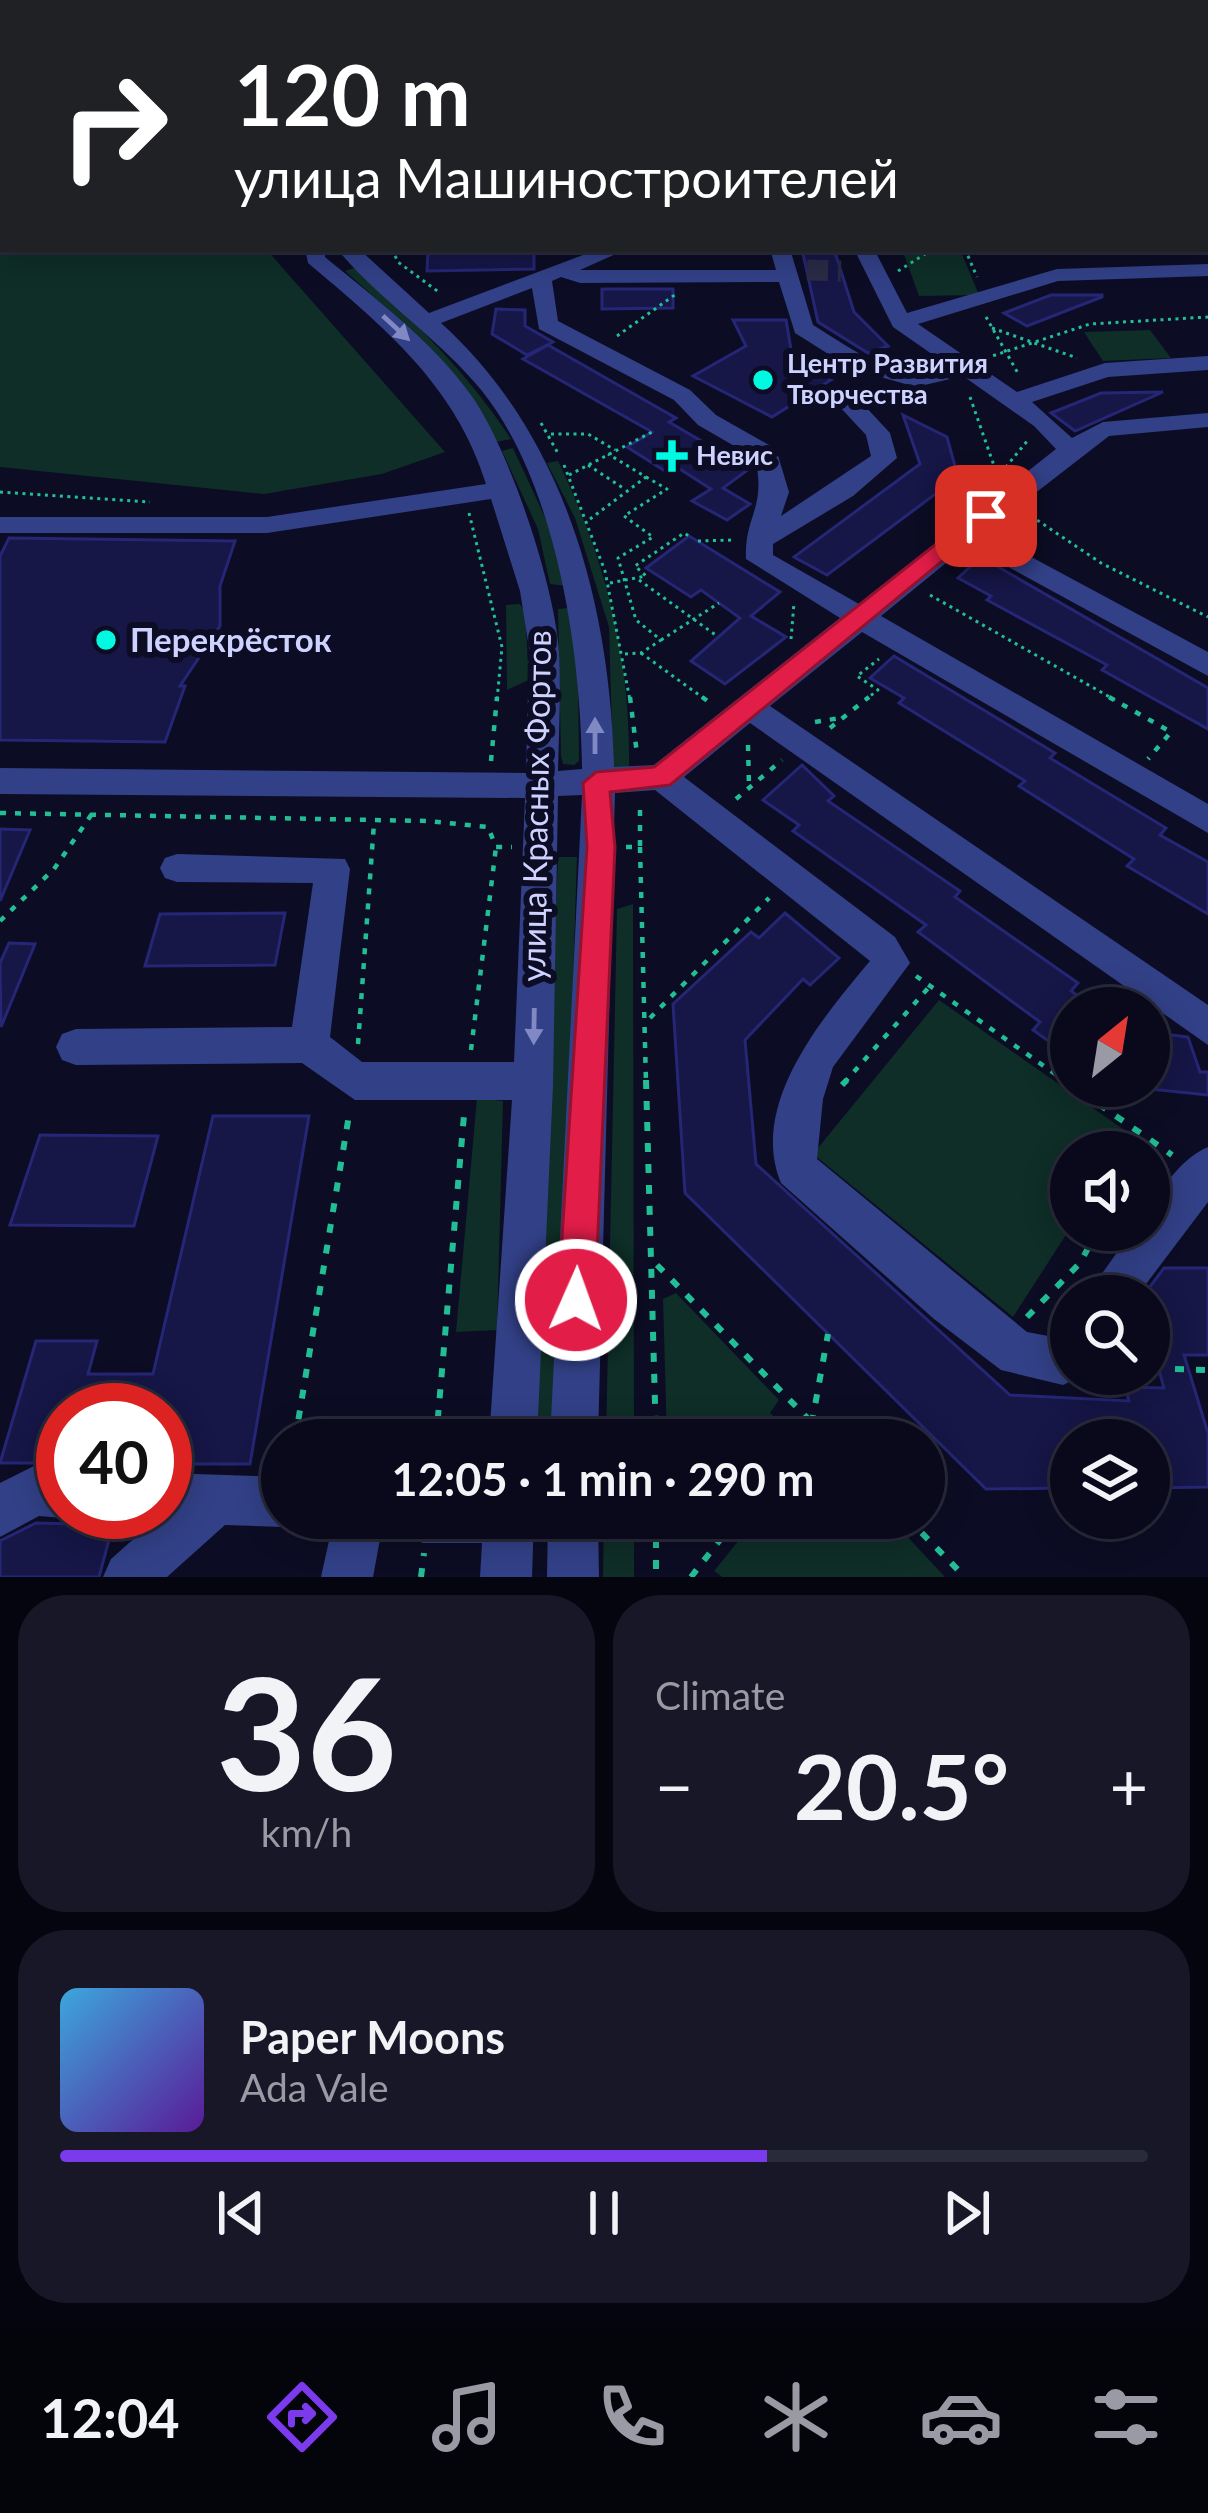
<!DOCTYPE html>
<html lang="en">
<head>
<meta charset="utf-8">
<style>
	body { margin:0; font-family:Lato,sans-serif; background:#171728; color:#f1f3f6; height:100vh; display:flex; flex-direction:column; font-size:45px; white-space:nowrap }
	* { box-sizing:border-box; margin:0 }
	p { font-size:39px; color:#999aa3 }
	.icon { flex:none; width:66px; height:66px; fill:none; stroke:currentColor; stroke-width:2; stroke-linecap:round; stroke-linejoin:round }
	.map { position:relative; height:1577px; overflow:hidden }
	.drawer { display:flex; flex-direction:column; gap:18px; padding:18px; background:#05050f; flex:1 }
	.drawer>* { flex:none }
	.banner { position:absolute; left:0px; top:0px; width:1209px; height:252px; box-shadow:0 6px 30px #0003,0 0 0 3px #292a3a; background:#202124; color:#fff; overflow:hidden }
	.needle { width:78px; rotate:30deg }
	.buttons { position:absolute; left:1050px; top:987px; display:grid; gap:24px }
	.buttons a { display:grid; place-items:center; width:120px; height:120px; border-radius:50%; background:#09091b; box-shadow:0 6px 30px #0003,0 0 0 3px #292a3a; font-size:60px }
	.speed { position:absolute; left:36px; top:1383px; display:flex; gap:24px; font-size:60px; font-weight:700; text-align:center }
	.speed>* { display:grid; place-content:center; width:156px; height:156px; border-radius:50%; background:#09091b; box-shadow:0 6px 30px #0003,0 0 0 3px #292a3a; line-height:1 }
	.speed .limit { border:18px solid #d22; background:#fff; color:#111 }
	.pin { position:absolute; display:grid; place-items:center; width:102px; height:102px; color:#fff; margin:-51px; border-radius:24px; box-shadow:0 6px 18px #0006 }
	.me { position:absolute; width:132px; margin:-66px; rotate:2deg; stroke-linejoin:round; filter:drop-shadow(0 0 9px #0008) }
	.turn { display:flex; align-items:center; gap:42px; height:252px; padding:0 36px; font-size:54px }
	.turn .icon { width:156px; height:156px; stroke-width:2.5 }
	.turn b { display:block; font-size:84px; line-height:102px }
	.big { font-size:90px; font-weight:700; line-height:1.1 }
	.drawer .widget { flex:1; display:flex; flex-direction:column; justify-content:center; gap:18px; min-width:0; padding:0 42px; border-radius:48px; background:#171728 }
	.drawer .dial { align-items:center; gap:0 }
	.dial b { font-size:156px; line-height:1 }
	.song { display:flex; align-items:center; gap:36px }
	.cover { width:144px; height:144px; border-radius:18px; background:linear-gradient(135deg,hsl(200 70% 55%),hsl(270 70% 35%)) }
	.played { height:12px; border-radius:6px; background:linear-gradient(90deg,#7c3aed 65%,#292a3a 65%) }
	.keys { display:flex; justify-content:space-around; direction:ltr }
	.heat { display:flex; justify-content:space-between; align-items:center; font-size:66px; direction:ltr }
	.drawer .tiles { flex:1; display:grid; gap:18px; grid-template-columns:1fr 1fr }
	.widget:last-child { grid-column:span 2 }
	.trip { position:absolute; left:261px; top:1419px; width:684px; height:120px; border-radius:60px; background:#09091b; box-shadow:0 6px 30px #0003,0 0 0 3px #292a3a; font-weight:700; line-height:120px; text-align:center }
	.tab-bar { display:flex; height:192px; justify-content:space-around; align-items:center; background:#04040b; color:#999aa3 }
	.tab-bar .icon { width:84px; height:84px }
	.tab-bar .active { color:#7c3aed }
	.tab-bar b { font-size:54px; color:#f1f3f6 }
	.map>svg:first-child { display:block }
	.green { fill:#0e2e27 }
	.building { fill:#161647; stroke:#252675; stroke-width:3 }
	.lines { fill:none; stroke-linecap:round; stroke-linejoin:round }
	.minor-tunnel { stroke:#292a45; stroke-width:21; stroke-dasharray:21 10; stroke-linecap:butt }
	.path-far2 { stroke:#22bf96; stroke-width:3; stroke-dasharray:3 4.5; stroke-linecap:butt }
	.path-far1 { stroke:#22bf96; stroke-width:4.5; stroke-dasharray:6 9; stroke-linecap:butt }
	.path { stroke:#22bf96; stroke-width:6; stroke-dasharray:9 12; stroke-linecap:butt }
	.minor { fill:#324087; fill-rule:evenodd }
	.oneway { fill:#8089c3 }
	.route { fill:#e11d48; stroke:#92132f; stroke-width:3 }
	.poi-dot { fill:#00f9e1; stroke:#0c0c24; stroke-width:4.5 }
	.labels { text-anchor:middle; stroke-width:12; stroke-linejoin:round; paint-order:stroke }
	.far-poi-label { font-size:27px; font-weight:bold; fill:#ced2ff; stroke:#0c0c24; text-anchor:start }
	.poi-label { font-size:33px; font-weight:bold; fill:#ced2ff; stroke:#0c0c24; text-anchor:start }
	.street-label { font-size:33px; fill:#ced2ff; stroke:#0c0c24 }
</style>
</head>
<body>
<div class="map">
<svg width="1208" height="1577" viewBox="0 0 1208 1577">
	<rect width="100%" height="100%" fill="#0c0c24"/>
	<g class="green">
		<polygon points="0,0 565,0 3,3 3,249 266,249 445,452 382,474 264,494 0,467"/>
		<polygon points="902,249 960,249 979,295 919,296"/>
		<path d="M354,268C414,320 467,372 511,439L496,442L408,327L345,271Z"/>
		<polygon points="1150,330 1171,358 1103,361 1084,332"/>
		<polygon points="513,448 550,528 567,586 550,584 538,529 502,451"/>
		<path d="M558,461C606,561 631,658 629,769L613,768L609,627L575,518L547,463Z"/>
		<polygon points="520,604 525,612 529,680 507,690 506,605"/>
		<polygon points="568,608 578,677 579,761 574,765 563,764 561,756 558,609"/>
		<polygon points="558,857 577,857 558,1440 535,1440"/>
		<polygon points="633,904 634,1440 606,1440 617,909"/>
		<polygon points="939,1000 1130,1134 1119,1152 1071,1152 1071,1227 1013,1317 813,1154"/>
		<polygon points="477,1098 503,1101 497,1330 456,1332"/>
		<polygon points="676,1293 779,1400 770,1413 789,1432 783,1440 667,1440 663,1299"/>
		<polygon points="604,1518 634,1518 634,1577 603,1577"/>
		<polygon points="757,1518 890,1518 945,1577 722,1577 714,1571"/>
	</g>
	<g class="building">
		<polygon points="428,249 534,249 534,269 427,271"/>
		<polygon points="802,249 834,249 854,312 888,346 868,353 818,322"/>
		<polygon points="602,289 673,289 673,308 602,309"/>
		<polygon points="1051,295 1102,295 1102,297 1027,326 1004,313"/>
		<polygon points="496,309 525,310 525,326 553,342 527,355 492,334"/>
		<polygon points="733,320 786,320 793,361 831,380 772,417 693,376 746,346"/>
		<polygon points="548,345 676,418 669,422 749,469 723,488 750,504 727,520 692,501 711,489 675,466 665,471 627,447 652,432 523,359"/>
		<polygon points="1163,392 1075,431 1051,413 1101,393"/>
		<polygon points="903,415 947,437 958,477 827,575 794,557 920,464"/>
		<polygon points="689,536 780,592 751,616 786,637 725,684 691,661 740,618 701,590 691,597 646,568"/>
		<polygon points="9,538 235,541 220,586 220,626 180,686 185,686 165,742 0,740 0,556"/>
		<polygon points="981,557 1208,688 1208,729 1102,670 1107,665 987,600 991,596 958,578"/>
		<polygon points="894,656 1055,753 1050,758 1166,828 1160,835 1208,862 1208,914 1127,866 1134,859 1019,786 1025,781 899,703 904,698 870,678"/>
		<polygon points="802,765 834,796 828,801 960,891 955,897 1078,983 1071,991 1096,1008 1071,1008 1071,1057 1033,1030 1040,1022 918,932 926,925 793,831 799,825 763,800"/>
		<polygon points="0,829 30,830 0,901"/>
		<polygon points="285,913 275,965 145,966 160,914"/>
		<polygon points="785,913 839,958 810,985 803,979 745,1040 756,1164 1010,1395 1129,1401 1125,1387 1164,1388 1149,1335 1149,1296 1143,1296 1164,1268 1208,1268 1208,1355 1184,1355 1208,1433 1208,1487 1149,1488 1149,1440 1071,1440 1071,1488 986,1489 685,1193 673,1004 751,932 759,938"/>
		<polygon points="9,943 35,944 1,1027 0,963"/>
		<polygon points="1149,1032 1188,1037 1200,1072 1208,1072 1208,1095 1149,1089"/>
		<polygon points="213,1116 309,1116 250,1464 165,1464 165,1410 63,1410 63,1463 0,1463 36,1341 97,1341 88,1374 153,1374"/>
		<polygon points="40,1135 158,1136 134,1226 10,1225"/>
		<polygon points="36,1523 113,1525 99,1577 0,1577 0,1541"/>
	</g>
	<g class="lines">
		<polyline class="minor-tunnel" points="807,270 841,271"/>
		<g class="path-far2">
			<polyline points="392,249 398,262 440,293"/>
			<polyline points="965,249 977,277"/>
			<polyline points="898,271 933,249"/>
			<polyline points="986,317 1019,375"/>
			<polyline points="992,328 1077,358"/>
			<polyline points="617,336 676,294"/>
			<polyline points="986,358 1090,324 1208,317"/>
			<polyline points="970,397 998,477"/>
			<polyline points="541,423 559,455"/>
			<polyline points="551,434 588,434 615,450"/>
			<polyline points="564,465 605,571 630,700"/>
			<polyline points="588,465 623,488"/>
			<polyline points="1001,473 1028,440"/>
			<polyline points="569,475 652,432"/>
			<polyline points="0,492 150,502"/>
			<polyline points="469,513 502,647 497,700"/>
			<polyline points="1031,516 1101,563 1208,617"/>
			<polyline points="590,519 646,477 608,454"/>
			<polyline points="698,541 734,540"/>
			<polyline points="639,580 717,636"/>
			<polyline points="610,583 646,576 635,566 684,533 689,536"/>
			<polyline points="930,595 1115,700"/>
			<polyline points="791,639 794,603"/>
			<polyline points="661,640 719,603"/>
			<polyline points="641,653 706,700"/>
			<polyline points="625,654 641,653 661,640 636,620 618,558 653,537 624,516 667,489 646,477"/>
			<polyline points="865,700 878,690 857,676 879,659"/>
		</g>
		<g class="path-far1">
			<polyline points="630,697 637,754"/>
			<polyline points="702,697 709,702"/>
			<polyline points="1109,697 1171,732 1148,759"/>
			<polyline points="815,722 840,718"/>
			<polyline points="830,728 869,697"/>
			<polyline points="748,745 749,787"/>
			<polyline points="491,761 497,697"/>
			<polyline points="736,799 782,760"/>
			<polyline points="0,813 427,821 488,827 496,847 512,847"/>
			<polyline points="626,847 640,847 640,801"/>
			<polyline points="640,847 646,1083"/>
			<polyline points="0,921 54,869 96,808"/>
			<polyline points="916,976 1068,1083"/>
			<polyline points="650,1018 769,898"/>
			<polyline points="358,1044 374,823"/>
			<polyline points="471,1050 496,847"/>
			<polyline points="844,1083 930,986"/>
		</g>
		<g class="path">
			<polyline points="646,1080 656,1440"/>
			<polyline points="1064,1080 1172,1155"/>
			<polyline points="842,1085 847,1080"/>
			<polyline points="657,1265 829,1440"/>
			<polyline points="1027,1317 1080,1263 1098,1230"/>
			<polyline points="1149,1367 1158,1367"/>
			<polyline points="1175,1369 1208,1370"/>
			<polyline points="295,1440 350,1109"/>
			<polyline points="436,1440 464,1115"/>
			<polyline points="798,1440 812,1422 828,1334"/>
			<polyline points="656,1518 656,1577"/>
			<polyline points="907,1518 965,1577"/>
			<polyline points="421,1577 424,1553"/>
			<polyline points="691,1577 737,1518"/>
		</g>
		<g class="minor">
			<polygon points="1183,0 1198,0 1200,3 1185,3"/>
			<polygon points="1208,110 1208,121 1206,121 1206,110"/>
			<rect x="1206" y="157" width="2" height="11"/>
			<rect x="1206" y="187" width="2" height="12"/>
			<path d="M305,249H325V257C376,299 432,341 471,395C509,448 555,586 559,652C561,691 559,731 558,771L582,769C581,652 557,485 482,391C439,338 380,301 337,249H359L429,313L599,249H627L580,270H776L770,249H790L813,325C857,352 895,383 949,366L893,327L854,249H874L907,313L1057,269L1208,264V276L1058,281L918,324L1017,392L1105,363L1208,356V370L1108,377L1032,402L1072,438L1103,422L1208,413V427L1109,436L985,532L1208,652V676L968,545L881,616L1208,804V833L862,632L770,706L1208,1005V1045L750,723L684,777L895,937L910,963L833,1067L823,1099L817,1159L1027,1332L1059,1338L1071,1333V1374H1085L1063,1385L1001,1370L934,1319L781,1183C748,1104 824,1016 870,961L655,790L615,793L598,1440H550L582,795L558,796L553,1085L537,1440H489L512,1100H355L302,1063L76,1065L62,1060L56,1047L62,1034L76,1029L292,1027L313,883L177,882L165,878L160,868L165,858L177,854L345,859L350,869L330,1037L362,1062H514L525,798L0,794V768L526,773L529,648L520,591L491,499L267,533H0V517H267L486,484C456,386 384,327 308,263ZM561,277L580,283L779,282L795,333L852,369L916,387L963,376L1034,426L1056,449L859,604L773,555V544L853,496L897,458L890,433L863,404L872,393L868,388H852L838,405L866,435L871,456L781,516L789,492L776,449L716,415L690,390L558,321L552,281ZM532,288L539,329L674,400L698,425L755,458C767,509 744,515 746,559L840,618L654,765L614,767C610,604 565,435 441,323Z"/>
			<path d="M1208,1147V1202L1137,1296H1086L1133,1230H1149C1149,1200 1179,1159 1208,1147Z"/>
			<polygon points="34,1466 63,1468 63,1512 77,1512 63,1518 39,1516 0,1537 0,1483"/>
			<polygon points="165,1473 282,1477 282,1518 300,1518 282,1527 225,1525 167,1577 103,1577 111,1559 156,1519 146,1512 165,1512"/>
			<polygon points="334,1518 384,1518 373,1577 321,1577"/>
			<polygon points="398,1518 534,1518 532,1577 480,1577 482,1543 423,1543 405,1536"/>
			<polygon points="548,1518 598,1518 599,1577 547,1577"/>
		</g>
	</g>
	<defs><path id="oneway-solid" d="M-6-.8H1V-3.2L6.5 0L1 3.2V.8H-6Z" transform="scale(3)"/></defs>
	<g class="oneway">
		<use href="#oneway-solid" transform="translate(396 328) rotate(43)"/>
		<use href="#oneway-solid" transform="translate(595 736) rotate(-90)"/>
		<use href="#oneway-solid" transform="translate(534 1026) rotate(91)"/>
	</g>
	<polygon class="route" points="978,511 997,516 670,785 610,792 615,847 595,1300 590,1313 576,1319 563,1313 558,1300 587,847 583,783 596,772 654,767"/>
	<g class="poi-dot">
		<circle cx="763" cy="380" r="12"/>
		<path d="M666 438h12v12h12v12h-12v12h-12v-12h-12v-12h12z"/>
		<circle cx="106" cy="640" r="12"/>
	</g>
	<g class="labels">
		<g class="far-poi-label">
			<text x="787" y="373">Центр Развития<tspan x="787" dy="31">Творчества</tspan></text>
			<text x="696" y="465">Невис</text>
		</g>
		<g class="poi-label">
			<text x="130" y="652">Перекрёсток</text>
		</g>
		<g class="street-label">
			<text transform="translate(536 806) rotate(-89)" y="12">улица Красных Фортов</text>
		</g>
	</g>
</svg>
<div class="buttons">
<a><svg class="needle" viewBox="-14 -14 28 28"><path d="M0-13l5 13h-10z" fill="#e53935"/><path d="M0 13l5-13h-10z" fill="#999aa3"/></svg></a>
<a><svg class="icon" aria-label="sound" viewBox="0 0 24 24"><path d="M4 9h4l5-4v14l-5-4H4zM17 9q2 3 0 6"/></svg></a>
<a><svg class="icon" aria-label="search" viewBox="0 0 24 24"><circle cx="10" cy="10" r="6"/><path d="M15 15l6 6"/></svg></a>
<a><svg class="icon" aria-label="layers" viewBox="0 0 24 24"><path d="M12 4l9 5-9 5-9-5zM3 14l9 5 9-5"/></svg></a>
</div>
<div class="speed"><div class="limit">40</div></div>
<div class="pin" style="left:986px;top:516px;background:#d93025"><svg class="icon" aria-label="arrive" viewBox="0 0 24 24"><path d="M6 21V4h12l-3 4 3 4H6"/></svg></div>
<svg class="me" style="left:576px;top:1300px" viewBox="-20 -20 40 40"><circle r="17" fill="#e11d48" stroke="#fff" stroke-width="3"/><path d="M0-11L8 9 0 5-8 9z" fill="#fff"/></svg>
<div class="trip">12:05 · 1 min · 290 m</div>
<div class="banner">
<div class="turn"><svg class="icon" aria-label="right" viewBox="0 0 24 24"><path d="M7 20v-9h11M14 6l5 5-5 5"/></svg><div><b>120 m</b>улица Машиностроителей</div></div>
</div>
</div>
<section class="drawer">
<div class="tiles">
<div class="widget dial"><b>36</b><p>km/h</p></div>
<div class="widget"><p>Climate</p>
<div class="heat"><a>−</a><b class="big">20.5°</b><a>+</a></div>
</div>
<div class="widget">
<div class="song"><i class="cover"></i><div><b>Paper Moons</b><p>Ada Vale</p></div></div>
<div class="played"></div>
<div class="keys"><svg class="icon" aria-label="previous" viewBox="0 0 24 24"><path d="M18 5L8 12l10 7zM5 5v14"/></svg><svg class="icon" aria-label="pause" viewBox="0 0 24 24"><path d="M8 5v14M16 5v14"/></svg><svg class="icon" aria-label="next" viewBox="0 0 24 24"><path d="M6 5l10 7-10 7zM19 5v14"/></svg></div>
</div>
</div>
</section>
<nav class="tab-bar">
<b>12:04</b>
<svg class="icon active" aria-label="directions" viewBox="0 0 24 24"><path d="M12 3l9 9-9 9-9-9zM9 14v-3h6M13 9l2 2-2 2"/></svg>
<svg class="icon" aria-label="music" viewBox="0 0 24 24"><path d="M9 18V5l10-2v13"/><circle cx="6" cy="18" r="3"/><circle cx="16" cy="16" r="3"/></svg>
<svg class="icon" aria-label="phone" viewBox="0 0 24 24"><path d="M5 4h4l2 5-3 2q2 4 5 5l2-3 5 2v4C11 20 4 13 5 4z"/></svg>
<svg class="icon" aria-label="climate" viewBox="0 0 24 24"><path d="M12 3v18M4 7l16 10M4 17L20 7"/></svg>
<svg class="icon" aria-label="car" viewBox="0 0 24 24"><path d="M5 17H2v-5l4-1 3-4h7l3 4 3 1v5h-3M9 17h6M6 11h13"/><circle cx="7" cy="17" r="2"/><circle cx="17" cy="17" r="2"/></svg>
<svg class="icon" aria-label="filters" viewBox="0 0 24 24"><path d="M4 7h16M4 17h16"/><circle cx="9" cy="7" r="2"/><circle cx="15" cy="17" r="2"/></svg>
</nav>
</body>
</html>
